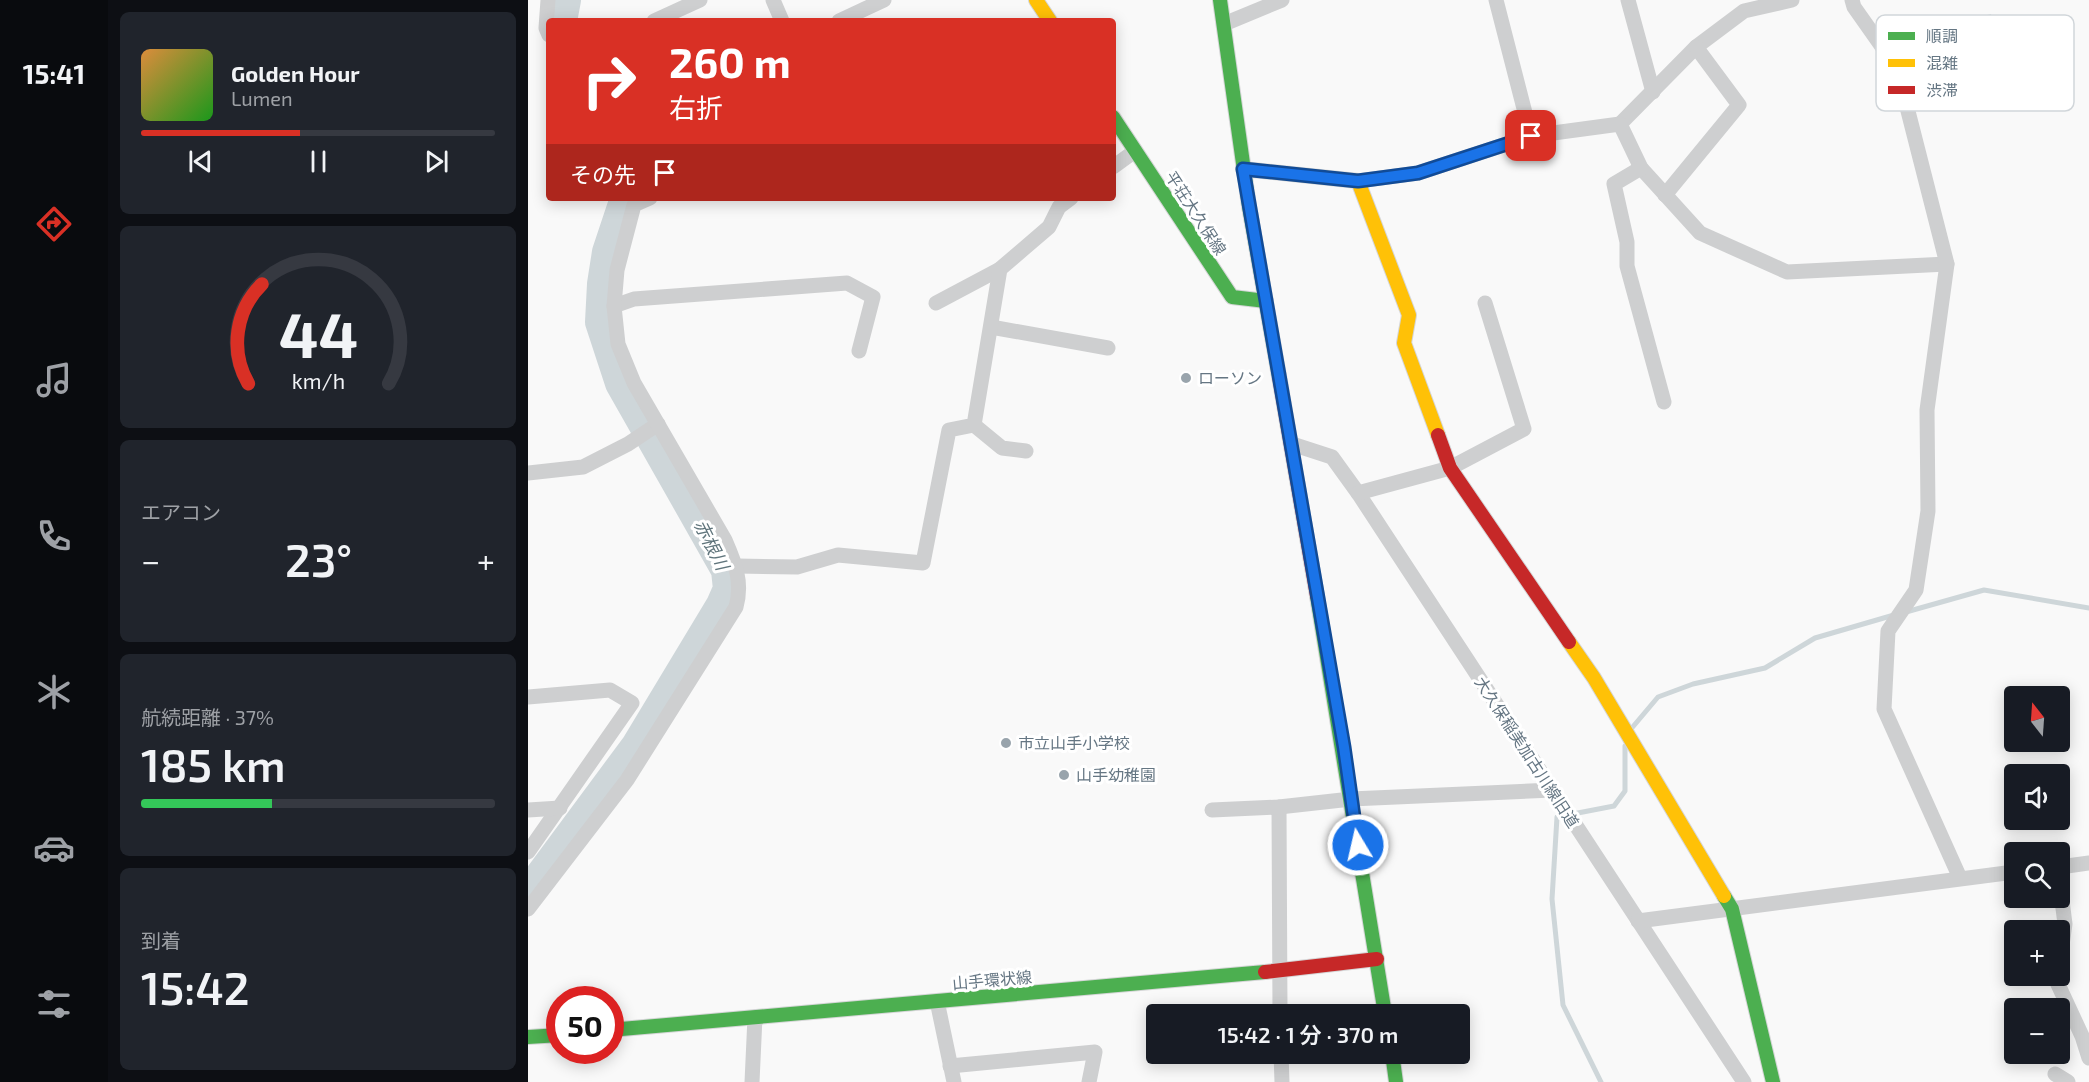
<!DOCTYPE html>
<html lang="ja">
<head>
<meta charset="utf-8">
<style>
	body { margin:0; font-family:"Exo 2","Noto Sans JP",sans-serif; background:#20242c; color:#f1f3f6; height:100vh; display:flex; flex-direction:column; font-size:22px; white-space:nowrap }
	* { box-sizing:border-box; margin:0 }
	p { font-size:20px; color:#9ea1a6 }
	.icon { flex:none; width:33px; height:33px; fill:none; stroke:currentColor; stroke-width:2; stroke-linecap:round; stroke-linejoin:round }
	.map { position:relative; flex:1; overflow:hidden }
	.drawer { display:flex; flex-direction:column; gap:12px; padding:12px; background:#0d0f14; width:420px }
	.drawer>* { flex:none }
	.banner { position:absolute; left:18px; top:18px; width:570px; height:183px; border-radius:6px; box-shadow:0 3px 15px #0003; background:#d93025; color:#fff; overflow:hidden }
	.needle { width:39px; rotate:343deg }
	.buttons { position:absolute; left:1476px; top:686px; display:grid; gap:12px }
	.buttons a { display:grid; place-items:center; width:66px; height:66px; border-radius:6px; background:#171b24; box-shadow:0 3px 15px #0003; font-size:30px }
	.speed { position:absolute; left:18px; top:986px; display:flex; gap:12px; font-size:30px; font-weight:700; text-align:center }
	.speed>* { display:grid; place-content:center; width:78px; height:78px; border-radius:50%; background:#171b24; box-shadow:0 3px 15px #0003; line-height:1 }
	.speed .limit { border:9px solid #d22; background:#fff; color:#111 }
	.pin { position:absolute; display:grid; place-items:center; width:51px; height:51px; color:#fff; margin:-26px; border-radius:12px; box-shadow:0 3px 9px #0006 }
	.me { position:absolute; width:66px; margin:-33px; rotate:351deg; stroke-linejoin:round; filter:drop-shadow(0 0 4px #0008) }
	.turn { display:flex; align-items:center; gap:21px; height:126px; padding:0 24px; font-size:27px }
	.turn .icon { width:78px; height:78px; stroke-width:2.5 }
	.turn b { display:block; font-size:42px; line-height:51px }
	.then { display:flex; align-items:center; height:57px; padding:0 24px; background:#0003; gap:12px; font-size:22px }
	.big { font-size:45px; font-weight:600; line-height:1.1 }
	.drawer .tile { flex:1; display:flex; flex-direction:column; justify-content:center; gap:9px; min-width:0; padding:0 21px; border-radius:9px; background:#20242c }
	.drawer .dial { align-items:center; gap:0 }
	.dial svg { height:156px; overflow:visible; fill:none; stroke:#363941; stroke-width:7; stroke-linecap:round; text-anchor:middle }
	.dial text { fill:#f1f3f6; stroke:none }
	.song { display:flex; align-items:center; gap:18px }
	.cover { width:72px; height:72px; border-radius:9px; background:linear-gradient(135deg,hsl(30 70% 55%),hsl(120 70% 35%)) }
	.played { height:6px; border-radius:3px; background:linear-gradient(90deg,#d93025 45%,#363941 45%) }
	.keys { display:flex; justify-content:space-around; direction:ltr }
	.heat { display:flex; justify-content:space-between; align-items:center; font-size:33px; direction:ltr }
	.charge { height:9px; border-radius:4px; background:linear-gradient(90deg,#34c759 37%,#363941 0) }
	.trip { position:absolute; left:618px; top:1004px; width:324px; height:60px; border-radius:6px; background:#171b24; box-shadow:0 3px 15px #0003; font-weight:600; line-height:60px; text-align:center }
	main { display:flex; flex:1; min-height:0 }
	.dock { display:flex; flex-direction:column; width:108px; justify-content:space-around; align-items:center; background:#090b0e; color:#9ea1a6 }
	.dock .icon { width:42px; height:42px }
	.dock .active { color:#d93025 }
	.dock b { font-size:27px; color:#f1f3f6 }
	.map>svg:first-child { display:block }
	.water { fill:#ced6d9 }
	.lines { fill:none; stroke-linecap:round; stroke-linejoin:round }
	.stream { stroke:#ced6d9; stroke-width:5 }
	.river { stroke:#ced6d9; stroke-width:32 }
	.fast-casing { stroke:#d5d6d7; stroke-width:16 }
	.slow-casing { stroke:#d5d6d7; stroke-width:16 }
	.jam-casing { stroke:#d5d6d7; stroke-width:16 }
	.street { stroke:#cecfd0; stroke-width:15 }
	.fast { stroke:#4caf50; stroke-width:14 }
	.slow { stroke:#ffc107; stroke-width:14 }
	.jam { stroke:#c62828; stroke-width:14 }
	.route-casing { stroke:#114b97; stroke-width:15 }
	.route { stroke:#1a73e8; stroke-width:10 }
	.poi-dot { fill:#99a4ac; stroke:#fff; stroke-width:2 }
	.labels { text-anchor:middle; stroke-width:6; stroke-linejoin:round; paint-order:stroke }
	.street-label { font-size:16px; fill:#657683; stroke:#fff }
	.poi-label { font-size:16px; fill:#657683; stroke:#fff; text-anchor:start }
	.water-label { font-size:18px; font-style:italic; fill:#60757c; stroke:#fff }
	.key { fill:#fff; stroke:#d1d6da; stroke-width:1.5 }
	.key-label { font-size:16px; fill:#657683 }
</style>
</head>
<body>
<main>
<nav class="dock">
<b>15:41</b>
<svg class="icon active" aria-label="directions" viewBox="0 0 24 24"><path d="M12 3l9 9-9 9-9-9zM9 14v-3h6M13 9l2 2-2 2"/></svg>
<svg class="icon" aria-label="music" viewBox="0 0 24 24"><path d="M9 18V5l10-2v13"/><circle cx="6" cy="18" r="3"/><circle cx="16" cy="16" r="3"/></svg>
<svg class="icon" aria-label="phone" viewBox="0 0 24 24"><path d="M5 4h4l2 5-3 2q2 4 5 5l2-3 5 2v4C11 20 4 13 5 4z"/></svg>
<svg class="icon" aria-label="climate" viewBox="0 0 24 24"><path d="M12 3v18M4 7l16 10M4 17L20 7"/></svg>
<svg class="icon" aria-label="car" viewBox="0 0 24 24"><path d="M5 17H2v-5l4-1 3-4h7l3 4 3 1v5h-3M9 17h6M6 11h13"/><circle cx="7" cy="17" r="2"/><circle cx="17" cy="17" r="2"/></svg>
<svg class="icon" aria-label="filters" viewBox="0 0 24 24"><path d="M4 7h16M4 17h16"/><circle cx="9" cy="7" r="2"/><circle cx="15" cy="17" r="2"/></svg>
</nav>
<section class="drawer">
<div class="tile">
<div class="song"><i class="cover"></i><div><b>Golden Hour</b><p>Lumen</p></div></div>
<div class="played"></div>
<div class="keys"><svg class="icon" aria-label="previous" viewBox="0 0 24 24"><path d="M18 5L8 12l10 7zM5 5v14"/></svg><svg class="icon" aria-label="pause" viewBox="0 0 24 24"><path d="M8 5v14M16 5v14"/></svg><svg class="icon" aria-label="next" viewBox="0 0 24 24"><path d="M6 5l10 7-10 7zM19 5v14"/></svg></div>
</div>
<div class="tile dial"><svg viewBox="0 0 100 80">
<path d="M14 69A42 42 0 1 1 86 69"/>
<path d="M14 69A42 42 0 0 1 21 18" stroke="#d93025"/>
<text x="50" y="56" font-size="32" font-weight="700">44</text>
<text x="50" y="72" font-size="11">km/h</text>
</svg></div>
<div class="tile"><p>エアコン</p>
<div class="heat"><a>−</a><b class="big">23°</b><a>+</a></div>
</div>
<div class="tile"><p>航続距離 · 37%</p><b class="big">185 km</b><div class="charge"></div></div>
<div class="tile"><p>到着</p><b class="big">15:42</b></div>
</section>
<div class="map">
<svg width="1561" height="1082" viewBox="0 0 1561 1082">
	<rect width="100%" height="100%" fill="#f9f9f9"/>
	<polygon class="water" points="1463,14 1475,62 1403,78 1392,33"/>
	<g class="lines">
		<g class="stream">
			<polyline points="1378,612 1456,590 1561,608"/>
			<polyline points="1103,729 1130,697 1165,684 1237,668 1287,638 1366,615"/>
			<polyline points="1073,1082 1035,1005 1024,899 1029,817 1086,806 1097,791 1097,746"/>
		</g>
		<g class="river">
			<polyline points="33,21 37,0"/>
			<polyline points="0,893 109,746 194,605 201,589 199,570 93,383 73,322 75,284 80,252 98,198"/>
		</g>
		<g class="fast-casing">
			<g id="fast">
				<polyline points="692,0 721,206 751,376"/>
				<polyline points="585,117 704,297 738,301"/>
				<polyline points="789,596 857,1014"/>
				<polyline points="1196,896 1204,909 1245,1082"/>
				<polyline points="82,1030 737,972"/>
				<polyline points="0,1037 32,1035"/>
				<polyline points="864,1053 868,1082"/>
			</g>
		</g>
		<g class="slow-casing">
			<g id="slow">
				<polyline points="508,0 522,21"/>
				<polyline points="715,169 830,181 881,315 876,343 910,435"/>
				<polyline points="1041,642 1066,678 1196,896"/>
			</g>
		</g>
		<g class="jam-casing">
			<g id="jam">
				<polyline points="751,376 789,596"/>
				<polyline points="910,435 922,468 1041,642"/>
				<polyline points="737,972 849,959"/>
			</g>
		</g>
		<g class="street">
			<polyline points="20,0 18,28 21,35"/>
			<polyline points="245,0 254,21"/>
			<polyline points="968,0 1003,136"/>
			<polyline points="1100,0 1125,92"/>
			<polyline points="1264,0 1216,11 1168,47 1092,124 1113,168 1172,233 1259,272 1419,264"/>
			<polyline points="1324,0 1326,7 1369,68 1419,264 1399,410 1400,511 1388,590 1360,631 1356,709 1432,878"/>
			<polyline points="126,21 172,0"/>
			<polyline points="311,21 356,0"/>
			<polyline points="696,24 754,0"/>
			<polyline points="585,167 607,151"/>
			<polyline points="1113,168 1086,184 1099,242 1099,266 1136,402"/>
			<polyline points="830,181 890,173 1003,136 1092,124"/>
			<polyline points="1137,195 1211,105 1168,47"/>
			<polyline points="408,303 472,269"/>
			<polyline points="86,306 106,299 319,283 345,297 331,351"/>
			<polyline points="463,327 580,348"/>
			<polyline points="446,425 474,448 498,451"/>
			<polyline points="764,444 804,457 830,493 1216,1082"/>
			<polyline points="0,473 55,467 100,444 130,424"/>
			<polyline points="830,493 922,468 996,429 957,303"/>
			<polyline points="209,566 269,567 310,555 395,563 421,430 446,425 472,269 521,227 531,207 543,198"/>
			<polyline points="0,697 82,690 104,703 0,852"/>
			<polyline points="751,807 752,1014"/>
			<polyline points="0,810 32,808"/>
			<polyline points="684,810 751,807 823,799 1025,790"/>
			<polyline points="1532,867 1561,863"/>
			<polyline points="1532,885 1537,924 1532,959"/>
			<path d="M0,909L99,780L208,607C215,582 207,563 197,540L106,383L90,344L86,306L89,270L106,205L122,198"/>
			<polyline points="1110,921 1486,872"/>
			<polyline points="1529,975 1528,980 1554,1036 1561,1058"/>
			<polyline points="409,1001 426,1082"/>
			<polyline points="753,1053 754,1082"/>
			<polyline points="422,1066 567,1052 561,1082"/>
			<polyline points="1527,1074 1540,1082"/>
			<polyline points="224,1082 227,1017"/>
		</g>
		<use href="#fast" class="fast"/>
		<use href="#slow" class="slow"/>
		<use href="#jam" class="jam"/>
	</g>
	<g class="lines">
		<g class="route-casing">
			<polyline id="route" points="830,845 816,747 715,169 830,181 890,173 1003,136"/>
		</g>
		<use href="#route" class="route"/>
	</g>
	<g class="poi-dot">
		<circle cx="658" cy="378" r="6"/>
		<circle cx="478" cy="743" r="6"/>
		<circle cx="536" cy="775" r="6"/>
	</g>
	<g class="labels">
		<g class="street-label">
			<text transform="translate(668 213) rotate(57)" y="6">平荘大久保線</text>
			<text transform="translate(999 752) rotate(57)" y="6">大久保稲美加古川線旧道</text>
			<text transform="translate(464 980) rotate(-5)" y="6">山手環状線</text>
		</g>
		<g class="poi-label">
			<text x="670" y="384">ローソン</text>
			<text x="490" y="749">市立山手小学校</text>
			<text x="548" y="781">山手幼稚園</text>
		</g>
		<g class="water-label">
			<text transform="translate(183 545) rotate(63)" y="6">赤根川</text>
		</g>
	</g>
	<rect x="1348" y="15" width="198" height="96" rx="9" class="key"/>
	<rect x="1360" y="32" width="27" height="8" fill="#4caf50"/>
	<rect x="1360" y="59" width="27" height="8" fill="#ffc107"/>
	<rect x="1360" y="86" width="27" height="8" fill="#c62828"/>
	<g class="key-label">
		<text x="1398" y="42">順調</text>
		<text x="1398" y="69">混雑</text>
		<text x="1398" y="96">渋滞</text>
	</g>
</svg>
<div class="buttons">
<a><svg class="needle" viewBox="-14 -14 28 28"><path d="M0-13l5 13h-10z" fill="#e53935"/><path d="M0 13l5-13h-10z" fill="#9ea1a6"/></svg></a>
<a><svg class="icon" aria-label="sound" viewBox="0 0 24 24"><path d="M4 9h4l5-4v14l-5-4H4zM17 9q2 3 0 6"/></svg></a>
<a><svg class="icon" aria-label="search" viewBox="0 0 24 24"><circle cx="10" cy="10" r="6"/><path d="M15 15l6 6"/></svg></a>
<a>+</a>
<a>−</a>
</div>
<div class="speed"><div class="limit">50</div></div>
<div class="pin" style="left:1003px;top:136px;background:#d93025"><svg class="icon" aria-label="arrive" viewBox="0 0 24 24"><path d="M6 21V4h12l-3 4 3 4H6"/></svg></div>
<svg class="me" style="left:830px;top:845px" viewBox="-20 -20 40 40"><circle r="17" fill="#1a73e8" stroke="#fff" stroke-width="3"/><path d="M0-11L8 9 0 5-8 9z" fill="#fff"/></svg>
<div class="trip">15:42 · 1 分 · 370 m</div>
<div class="banner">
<div class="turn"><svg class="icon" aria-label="right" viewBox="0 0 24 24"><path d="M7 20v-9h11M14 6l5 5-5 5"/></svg><div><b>260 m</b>右折</div></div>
<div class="then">その先<svg class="icon" aria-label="arrive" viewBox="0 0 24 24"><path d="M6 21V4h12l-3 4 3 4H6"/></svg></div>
</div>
</div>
</main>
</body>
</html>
